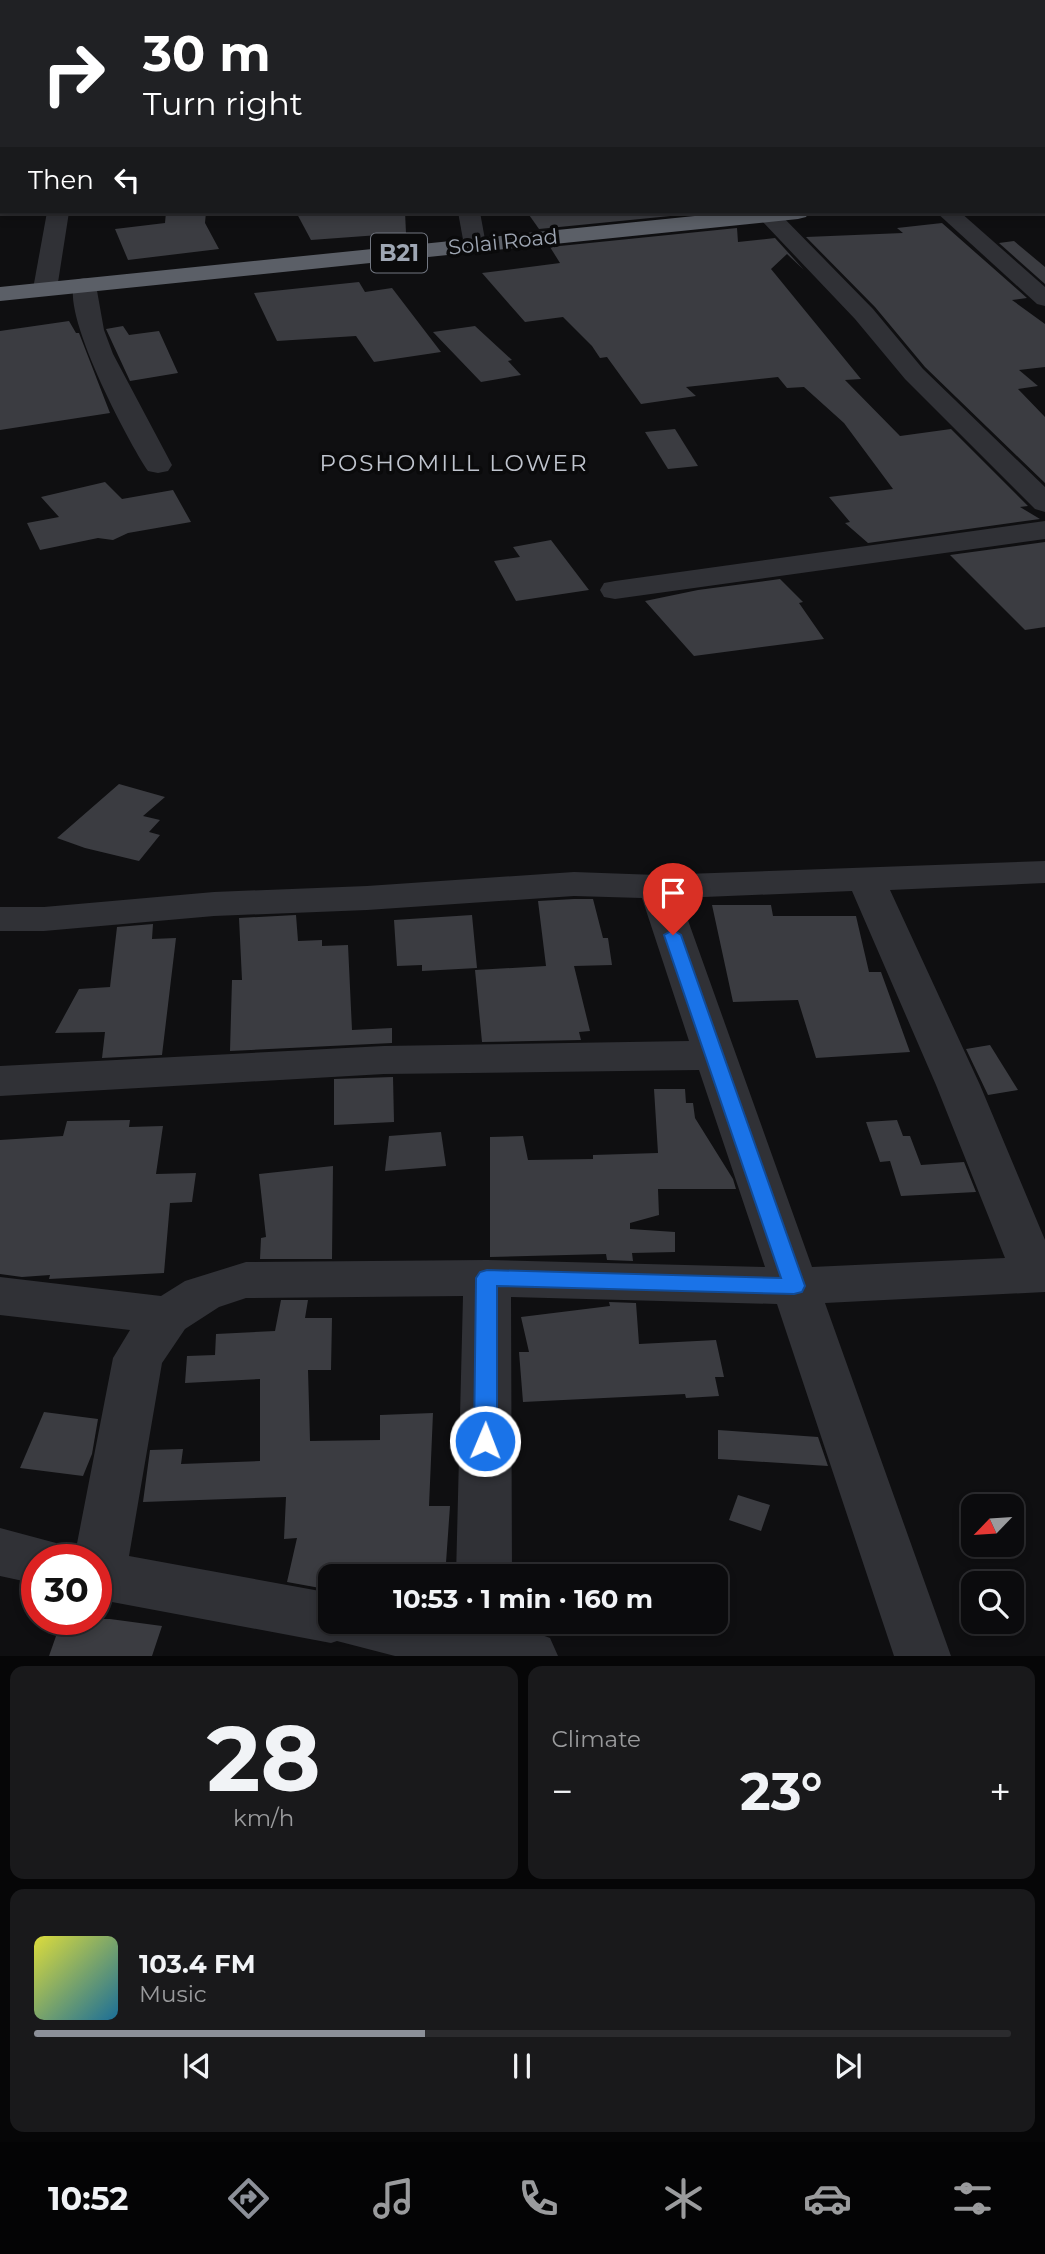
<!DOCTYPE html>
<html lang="en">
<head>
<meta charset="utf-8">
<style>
	body { margin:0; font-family:Montserrat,sans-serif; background:#19191b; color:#f1f3f6; height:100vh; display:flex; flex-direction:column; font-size:26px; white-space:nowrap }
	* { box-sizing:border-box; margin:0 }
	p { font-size:23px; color:#9a9b9d }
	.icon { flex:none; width:38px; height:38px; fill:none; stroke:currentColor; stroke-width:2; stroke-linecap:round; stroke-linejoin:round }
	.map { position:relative; height:1656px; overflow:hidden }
	.side { display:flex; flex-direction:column; gap:10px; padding:10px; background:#060607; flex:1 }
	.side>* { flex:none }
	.top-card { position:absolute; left:0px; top:0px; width:1046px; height:214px; box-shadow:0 4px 10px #0003,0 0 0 2px #2b2b2e; background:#202124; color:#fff; overflow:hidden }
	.needle { width:46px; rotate:245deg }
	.buttons { position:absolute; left:961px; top:1494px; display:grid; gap:14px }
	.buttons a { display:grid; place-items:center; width:63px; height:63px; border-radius:14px; background:#0b0b0d; box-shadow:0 4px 10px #0003,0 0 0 2px #2b2b2e; font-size:35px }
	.speed { position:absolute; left:21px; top:1544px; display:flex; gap:14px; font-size:35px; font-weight:700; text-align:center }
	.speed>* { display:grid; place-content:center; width:91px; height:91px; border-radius:50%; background:#0b0b0d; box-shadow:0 4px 10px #0003,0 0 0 2px #2b2b2e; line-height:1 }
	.speed .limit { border:10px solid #d22; background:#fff; color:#111 }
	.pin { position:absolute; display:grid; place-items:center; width:60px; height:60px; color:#fff; margin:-72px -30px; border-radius:50% 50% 50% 0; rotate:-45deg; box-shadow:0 0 7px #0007 }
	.pin .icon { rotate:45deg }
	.me { position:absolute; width:77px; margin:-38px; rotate:1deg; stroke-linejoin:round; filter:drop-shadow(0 0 5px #0008) }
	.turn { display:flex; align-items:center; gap:24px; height:147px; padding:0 28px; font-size:32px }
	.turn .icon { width:91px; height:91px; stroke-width:2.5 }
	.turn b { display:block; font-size:49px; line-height:60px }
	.then { display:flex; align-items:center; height:66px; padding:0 28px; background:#0003; gap:14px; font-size:26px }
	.big { font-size:52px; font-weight:700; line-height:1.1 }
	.side .widget { flex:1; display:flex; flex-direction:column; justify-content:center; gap:10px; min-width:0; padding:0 24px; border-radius:14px; background:#19191b }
	.side .dial { align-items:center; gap:0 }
	.dial b { font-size:91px; line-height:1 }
	.song { display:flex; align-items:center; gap:21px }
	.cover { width:84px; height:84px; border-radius:10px; background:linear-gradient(135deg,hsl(60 70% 55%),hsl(200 70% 35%)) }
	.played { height:7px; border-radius:4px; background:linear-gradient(90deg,#8c9099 40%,#2b2b2e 40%) }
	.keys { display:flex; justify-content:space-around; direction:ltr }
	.heat { display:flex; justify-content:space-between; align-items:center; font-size:38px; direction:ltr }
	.side .tiles { flex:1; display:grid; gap:10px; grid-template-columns:1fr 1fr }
	.widget:last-child { grid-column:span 2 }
	.trip { position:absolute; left:318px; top:1564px; width:410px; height:70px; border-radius:14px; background:#0b0b0d; box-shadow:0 4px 10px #0003,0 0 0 2px #2b2b2e; font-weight:700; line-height:70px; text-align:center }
	.menu { display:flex; height:112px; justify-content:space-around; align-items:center; background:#040405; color:#9a9b9d }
	.menu .icon { width:49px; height:49px }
	.menu .selected { color:#8c9099 }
	.menu b { font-size:32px; color:#f1f3f6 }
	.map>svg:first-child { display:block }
	.building { fill:#3b3c41 }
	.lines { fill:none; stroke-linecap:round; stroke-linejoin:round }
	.minor { fill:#303136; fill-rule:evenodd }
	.highway { fill:#5b5f67; fill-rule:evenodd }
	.route { fill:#1a73e8; stroke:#114b97; stroke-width:2 }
	.labels { text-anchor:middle; stroke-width:7; stroke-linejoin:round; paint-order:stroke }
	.far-street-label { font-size:21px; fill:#9ea6b3; stroke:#0a0a0b }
	.shield { fill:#0a0a0b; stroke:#727781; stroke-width:2 }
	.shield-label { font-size:23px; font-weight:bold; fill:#9ea6b3 }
	.far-quarter-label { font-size:23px; letter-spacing:2px; fill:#c0c5cf; stroke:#0a0a0b }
</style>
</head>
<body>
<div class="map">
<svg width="1045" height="1656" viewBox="0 0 1045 1656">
	<rect width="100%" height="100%" fill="#0f0f11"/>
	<g class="building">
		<polygon points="166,212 206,212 205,223 219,249 128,260 115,229 165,223"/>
		<polygon points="296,212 405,212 406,233 311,240"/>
		<polygon points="527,212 711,212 539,229"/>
		<polygon points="942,223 1027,298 1012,300 1045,324 1045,367 1019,370 1038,386 1018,389 1045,417 1045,483 925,367 875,307 806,237 903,233 897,228"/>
		<polygon points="737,228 738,242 775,238 804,270 787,254 771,269 861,379 845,380 900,436 951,429 1028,506 1020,507 1040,519 868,543 845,523 850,522 829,497 893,489 844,423 804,387 787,388 778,377 686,387 696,396 641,404 607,357 600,358 592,346 563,317 525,322 482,273 560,263 550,247"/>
		<polygon points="1014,241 1045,267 1045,284 999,243"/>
		<polygon points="359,282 365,292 392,288 441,352 374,362 356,336 277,341 254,293"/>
		<polygon points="69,321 76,333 79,333 110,413 0,430 0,331"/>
		<polygon points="123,326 129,335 159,331 178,373 130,381 106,329"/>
		<polygon points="475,326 512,360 508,361 521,375 481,382 433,332"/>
		<polygon points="675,429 698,466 668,469 645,432"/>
		<polygon points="105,482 122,499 173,490 191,522 128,533 113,540 98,538 40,550 27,523 59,517 41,497"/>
		<polygon points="551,540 589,590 516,601 494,561 520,557 513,547"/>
		<polygon points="1045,542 1045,627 1025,630 950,555"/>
		<polygon points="780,579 803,602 799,603 824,639 694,656 645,601 698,590"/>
		<polygon points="119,784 165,797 143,816 160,820 149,832 160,835 139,861 85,848 57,838"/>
		<polygon points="574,899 593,899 603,938 608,938 612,965 574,966 590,1031 579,1032 581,1040 482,1042 475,970 546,966 538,901"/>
		<polygon points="712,905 771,905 773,916 856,916 869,972 881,972 910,1052 816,1058 798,1000 733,1002"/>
		<polygon points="296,915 298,941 322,940 322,946 348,945 352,1030 392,1028 392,1043 230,1051 232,980 242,980 239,918"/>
		<polygon points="472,915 477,968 422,971 422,965 397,966 394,920"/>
		<polygon points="153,924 152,939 176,938 162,1055 102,1058 105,1032 55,1033 79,989 110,987 117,927"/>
		<polygon points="990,1045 1018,1090 988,1095 966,1049"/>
		<polygon points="393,1077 394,1122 334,1125 334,1079"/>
		<polygon points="654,1089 685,1089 686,1103 693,1103 695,1118 733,1179 736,1189 658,1189 659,1215 630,1223 630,1229 675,1232 675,1252 632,1253 633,1261 607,1260 606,1254 490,1257 490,1137 523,1136 528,1160 593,1159 593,1155 658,1153"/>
		<polygon points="130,1120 129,1127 163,1126 156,1174 196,1173 192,1202 170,1203 164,1273 49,1279 50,1275 22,1277 0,1274 0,1140 63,1136 67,1121"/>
		<polygon points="897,1120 903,1136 910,1136 921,1165 964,1162 976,1192 901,1196 890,1161 880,1162 866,1122"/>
		<polygon points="441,1132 446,1166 385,1171 389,1136"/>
		<polygon points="333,1166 332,1259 260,1259 261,1238 266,1237 259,1174"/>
		<polygon points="281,1300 308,1300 305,1318 332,1318 331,1370 308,1370 310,1441 380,1440 380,1415 433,1413 429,1506 450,1506 445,1577 331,1577 331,1590 287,1582 297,1538 284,1539 286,1497 143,1502 150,1450 183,1449 181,1464 260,1461 260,1379 185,1383 187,1356 215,1355 216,1334 275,1331"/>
		<polygon points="609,1302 636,1303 639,1344 716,1340 724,1377 715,1377 719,1396 686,1398 685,1394 523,1402 519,1352 529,1352 521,1317 610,1306"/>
		<polygon points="44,1412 98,1419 92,1454 83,1476 20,1468"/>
		<polygon points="718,1430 818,1437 828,1466 718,1459"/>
		<polygon points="738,1495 770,1505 761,1531 729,1520"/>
		<polygon points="62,1619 110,1619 162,1626 152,1656 49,1656"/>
	</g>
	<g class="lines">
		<g class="minor">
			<polygon points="301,0 318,0 300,2"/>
			<polygon points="433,0 463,0 463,1 434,2"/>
			<polygon points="790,0 806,0 789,2"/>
			<polygon points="0,1 3,2 2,12 0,11"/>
			<rect x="0" y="115" width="2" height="12"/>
			<polygon points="47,212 69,212 57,289 53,294 37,294 33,289"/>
			<polygon points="458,212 480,212 486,245 483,250 467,250 464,245"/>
			<polygon points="759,212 778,212 873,309 923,369 1045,487 1045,512 1035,509 905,379 855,319 760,219"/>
			<polygon points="936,212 960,212 1045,287 1045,306 1037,304"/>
			<path d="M84,278L92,280L96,285L104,330L113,354L172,465L168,471L158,473L148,471C129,443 57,308 76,280Z"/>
			<polygon points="1045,521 1045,539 615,599 604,597 600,590 604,583 615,581"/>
			<path d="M1045,861V883L890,890L980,1085L1045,1240V1292L825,1303L951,1656H894L777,1304L511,1297L512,1577H456L463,1296L246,1298L219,1307L185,1329L162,1363L129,1556L331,1593V1622C401,1622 484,1612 550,1638L558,1656H395L337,1641L331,1643L96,1599V1559H74L113,1358L130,1330L0,1315V1277L161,1296L185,1281L246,1262L487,1260L765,1267L699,1070L384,1074L0,1096V1066L384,1046L689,1041L642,898L574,896L367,910L214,916L44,931H0V907H44L214,892L367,886L574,872L657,875ZM852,891L936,1085L1005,1258L812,1267L680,898Z"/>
			<polygon points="0,1528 56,1543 64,1559 37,1559 37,1584 0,1576"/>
		</g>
		<polygon class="highway" points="734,212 809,212 806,217 798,219 0,301 0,287"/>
	</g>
	<polygon class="route" points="673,930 681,935 805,1286 802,1292 794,1294 497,1286 497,1441 493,1448 485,1450 477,1448 474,1441 476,1278 480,1272 487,1270 781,1278 664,935"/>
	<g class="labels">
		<g class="far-street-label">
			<text transform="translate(503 242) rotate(-6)" y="7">Solai Road</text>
		</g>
		<rect class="shield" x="371" y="233.5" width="56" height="39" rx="5"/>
		<g class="shield-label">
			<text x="399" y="261">B21</text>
		</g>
		<g class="far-quarter-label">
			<text x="454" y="471">POSHOMILL LOWER</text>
		</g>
	</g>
</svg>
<div class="buttons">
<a><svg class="needle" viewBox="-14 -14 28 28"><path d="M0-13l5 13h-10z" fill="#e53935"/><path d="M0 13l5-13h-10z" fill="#9a9b9d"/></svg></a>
<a><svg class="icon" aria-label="search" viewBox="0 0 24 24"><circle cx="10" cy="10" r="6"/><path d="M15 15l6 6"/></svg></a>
</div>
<div class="speed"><div class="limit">30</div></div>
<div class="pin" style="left:673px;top:935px;background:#d93025"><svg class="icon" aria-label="arrive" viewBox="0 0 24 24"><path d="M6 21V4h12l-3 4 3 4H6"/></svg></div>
<svg class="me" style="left:485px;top:1441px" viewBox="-20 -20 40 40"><circle r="17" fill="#1a73e8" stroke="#fff" stroke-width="3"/><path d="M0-11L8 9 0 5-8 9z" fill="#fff"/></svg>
<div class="trip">10:53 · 1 min · 160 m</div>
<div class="top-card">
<div class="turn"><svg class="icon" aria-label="right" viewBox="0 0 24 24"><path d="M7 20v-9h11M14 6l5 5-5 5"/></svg><div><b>30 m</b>Turn right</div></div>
<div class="then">Then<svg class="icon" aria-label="left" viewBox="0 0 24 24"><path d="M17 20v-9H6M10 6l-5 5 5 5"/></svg></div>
</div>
</div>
<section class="side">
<div class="tiles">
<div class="widget dial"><b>28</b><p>km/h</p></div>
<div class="widget"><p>Climate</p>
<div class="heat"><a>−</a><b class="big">23°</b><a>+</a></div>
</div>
<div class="widget">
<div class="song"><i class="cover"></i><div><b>103.4 FM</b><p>Music</p></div></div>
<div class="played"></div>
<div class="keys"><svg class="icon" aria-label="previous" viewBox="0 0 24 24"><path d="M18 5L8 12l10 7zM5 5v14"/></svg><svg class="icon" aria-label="pause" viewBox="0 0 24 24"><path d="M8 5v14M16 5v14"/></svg><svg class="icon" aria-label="next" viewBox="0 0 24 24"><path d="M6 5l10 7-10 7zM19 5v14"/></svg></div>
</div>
</div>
</section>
<nav class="menu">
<b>10:52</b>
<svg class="icon selected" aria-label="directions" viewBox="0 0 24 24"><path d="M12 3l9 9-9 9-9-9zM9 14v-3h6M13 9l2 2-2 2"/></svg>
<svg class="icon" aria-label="music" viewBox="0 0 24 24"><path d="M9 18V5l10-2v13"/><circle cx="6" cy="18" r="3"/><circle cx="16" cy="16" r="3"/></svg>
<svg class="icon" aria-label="phone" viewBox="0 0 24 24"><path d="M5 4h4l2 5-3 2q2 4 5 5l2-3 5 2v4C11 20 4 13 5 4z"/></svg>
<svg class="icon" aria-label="climate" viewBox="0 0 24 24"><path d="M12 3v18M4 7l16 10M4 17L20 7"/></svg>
<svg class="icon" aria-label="car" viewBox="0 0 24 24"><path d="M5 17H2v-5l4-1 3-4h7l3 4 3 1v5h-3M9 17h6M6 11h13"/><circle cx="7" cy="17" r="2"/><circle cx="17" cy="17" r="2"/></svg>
<svg class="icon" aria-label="filters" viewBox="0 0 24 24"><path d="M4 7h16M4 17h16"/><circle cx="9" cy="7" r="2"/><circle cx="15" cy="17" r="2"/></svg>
</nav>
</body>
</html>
